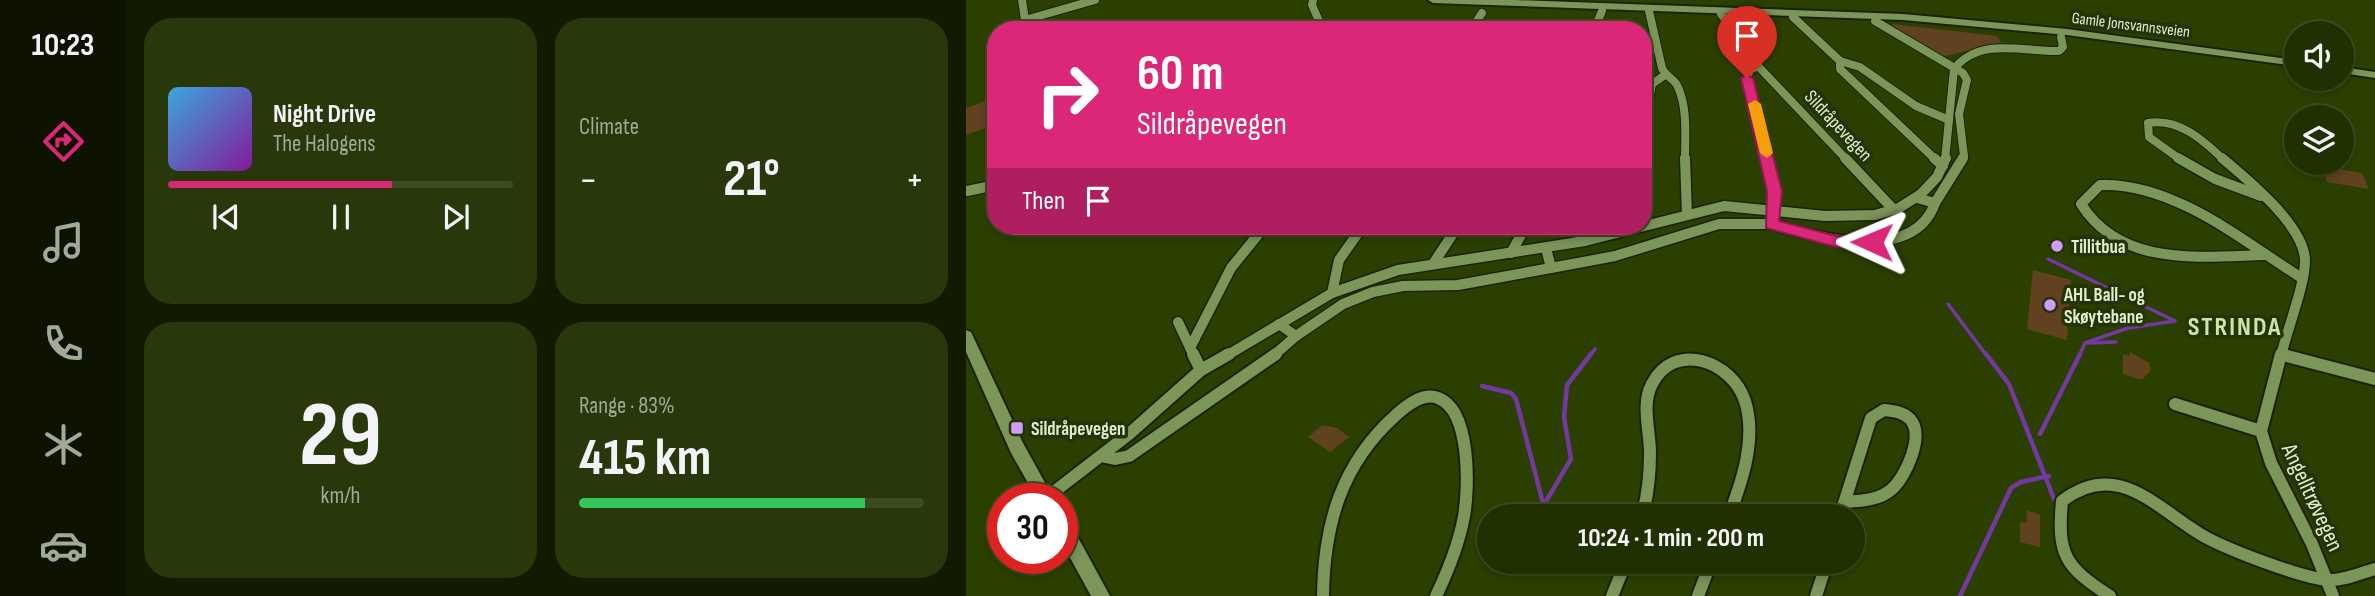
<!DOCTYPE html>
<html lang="en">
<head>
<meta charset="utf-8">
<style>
	body { margin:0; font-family:"Sofia Sans Condensed",sans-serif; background:#28380a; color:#f1f3f6; height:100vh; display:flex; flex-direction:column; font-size:26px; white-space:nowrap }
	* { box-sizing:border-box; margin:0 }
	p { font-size:23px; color:#a2a999 }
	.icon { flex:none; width:38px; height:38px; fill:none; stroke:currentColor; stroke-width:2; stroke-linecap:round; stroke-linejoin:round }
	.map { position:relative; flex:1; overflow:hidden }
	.panel { display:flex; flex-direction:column; gap:18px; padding:18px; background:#121a00; width:840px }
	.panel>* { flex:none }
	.guide { position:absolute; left:21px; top:21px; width:665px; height:214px; border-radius:28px; box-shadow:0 4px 10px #0003,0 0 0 2px #3d4b22; background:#db2777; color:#fff; overflow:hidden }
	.tools { position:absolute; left:1318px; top:21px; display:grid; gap:14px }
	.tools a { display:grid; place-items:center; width:70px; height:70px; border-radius:50%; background:#203000; box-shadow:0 4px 10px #0003,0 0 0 2px #3d4b22; font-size:35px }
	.speed { position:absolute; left:21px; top:483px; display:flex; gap:14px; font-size:35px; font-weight:700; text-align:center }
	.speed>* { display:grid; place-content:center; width:91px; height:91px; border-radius:50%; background:#203000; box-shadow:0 4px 10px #0003,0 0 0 2px #3d4b22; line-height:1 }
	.speed .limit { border:10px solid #d22; background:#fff; color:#111 }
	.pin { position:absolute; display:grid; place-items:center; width:60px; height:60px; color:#fff; margin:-72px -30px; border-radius:50% 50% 50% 0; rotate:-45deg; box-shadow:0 0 7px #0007 }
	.pin .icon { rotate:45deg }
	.me { position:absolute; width:77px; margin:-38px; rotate:271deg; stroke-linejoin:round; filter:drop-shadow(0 0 5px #0008) }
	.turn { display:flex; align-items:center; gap:24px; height:147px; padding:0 35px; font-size:32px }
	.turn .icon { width:91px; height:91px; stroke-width:2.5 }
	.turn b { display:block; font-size:49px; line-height:60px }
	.then { display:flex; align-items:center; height:66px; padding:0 35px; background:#0003; gap:14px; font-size:26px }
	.big { font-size:52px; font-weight:700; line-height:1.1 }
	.panel .card { flex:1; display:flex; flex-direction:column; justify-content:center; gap:10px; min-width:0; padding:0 24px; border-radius:28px; background:#28380a }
	.panel .dial { align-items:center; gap:0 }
	.dial b { font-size:91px; line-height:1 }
	.song { display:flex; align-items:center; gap:21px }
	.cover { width:84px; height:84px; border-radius:10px; background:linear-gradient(135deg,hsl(200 70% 55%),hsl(290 70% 35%)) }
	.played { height:7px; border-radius:4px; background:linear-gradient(90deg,#db2777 65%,#3d4b22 65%) }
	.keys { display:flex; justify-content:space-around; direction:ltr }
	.heat { display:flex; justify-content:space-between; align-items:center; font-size:38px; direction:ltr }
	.charge { height:10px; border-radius:5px; background:linear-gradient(90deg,#34c759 83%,#3d4b22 0) }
	.panel .tiles { flex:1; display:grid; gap:18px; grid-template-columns:repeat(2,1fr) }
	.trip { position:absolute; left:511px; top:504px; width:388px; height:70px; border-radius:35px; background:#203000; box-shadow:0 4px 10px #0003,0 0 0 2px #3d4b22; font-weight:700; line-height:70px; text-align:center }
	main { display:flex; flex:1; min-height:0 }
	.menu { display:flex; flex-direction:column; width:126px; justify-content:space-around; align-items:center; background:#0d1300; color:#a2a999 }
	.menu .icon { width:49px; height:49px }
	.menu .current { color:#db2777 }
	.menu b { font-size:32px; color:#f1f3f6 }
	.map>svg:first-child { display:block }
	.green { fill:#604220 }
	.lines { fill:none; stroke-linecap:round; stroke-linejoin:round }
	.stream-far1 { stroke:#7438a1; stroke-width:3.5 }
	.stream { stroke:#7438a1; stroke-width:4.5 }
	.street-far2-casing { stroke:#182405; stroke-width:10 }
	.street-far1-casing { stroke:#182405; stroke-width:13 }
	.street-casing { stroke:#182405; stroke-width:16 }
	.secondary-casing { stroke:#182405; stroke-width:4 }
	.street-far2 { stroke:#7c9559; stroke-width:8 }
	.street-far1 { stroke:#7c9559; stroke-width:10 }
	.street { stroke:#7c9559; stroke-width:12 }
	.secondary { fill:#7c9559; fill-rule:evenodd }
	.route { fill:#db2777; stroke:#8e194d; stroke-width:2 }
	.slow { fill:#f59e0b }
	.poi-dot { fill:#d09dff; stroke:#243406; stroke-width:2.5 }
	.labels { text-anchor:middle; stroke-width:7; stroke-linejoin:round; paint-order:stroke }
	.far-street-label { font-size:16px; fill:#e0eecf; stroke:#243406 }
	.street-label { font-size:19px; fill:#e0eecf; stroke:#243406 }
	.poi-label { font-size:19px; font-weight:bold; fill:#e0eecf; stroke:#243406; text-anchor:start }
	.near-street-label { font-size:23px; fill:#e0eecf; stroke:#243406 }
	.district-label { font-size:26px; font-weight:bold; letter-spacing:2px; fill:#cbe6a7; stroke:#243406 }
</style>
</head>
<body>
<main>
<nav class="menu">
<b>10:23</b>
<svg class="icon current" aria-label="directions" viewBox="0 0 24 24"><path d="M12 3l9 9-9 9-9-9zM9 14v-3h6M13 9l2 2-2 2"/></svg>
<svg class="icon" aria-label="music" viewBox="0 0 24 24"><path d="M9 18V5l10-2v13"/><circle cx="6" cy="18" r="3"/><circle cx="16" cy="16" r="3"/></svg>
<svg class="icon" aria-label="phone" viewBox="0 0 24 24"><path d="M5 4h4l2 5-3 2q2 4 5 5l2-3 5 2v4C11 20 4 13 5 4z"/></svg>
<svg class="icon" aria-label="climate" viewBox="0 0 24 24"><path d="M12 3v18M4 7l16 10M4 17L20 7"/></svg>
<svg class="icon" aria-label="car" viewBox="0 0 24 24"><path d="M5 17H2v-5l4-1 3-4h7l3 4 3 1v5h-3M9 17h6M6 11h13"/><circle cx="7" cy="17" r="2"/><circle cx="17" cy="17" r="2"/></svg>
</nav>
<section class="panel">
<div class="tiles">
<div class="card">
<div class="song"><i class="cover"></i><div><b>Night Drive</b><p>The Halogens</p></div></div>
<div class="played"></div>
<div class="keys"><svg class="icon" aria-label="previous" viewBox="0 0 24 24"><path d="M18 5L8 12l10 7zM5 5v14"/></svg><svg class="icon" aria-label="pause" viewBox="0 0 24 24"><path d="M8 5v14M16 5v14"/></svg><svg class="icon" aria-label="next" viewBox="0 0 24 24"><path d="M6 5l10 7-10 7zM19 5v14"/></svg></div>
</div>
<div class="card"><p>Climate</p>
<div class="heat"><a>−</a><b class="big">21°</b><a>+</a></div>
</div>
<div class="card dial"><b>29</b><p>km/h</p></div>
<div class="card"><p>Range · 83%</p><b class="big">415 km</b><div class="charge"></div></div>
</div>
</section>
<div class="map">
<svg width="1409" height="596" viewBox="0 0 1409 596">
	<rect width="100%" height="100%" fill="#2b4000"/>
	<g class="green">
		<path d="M927,24L1031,36L1036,44C1020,44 978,59 971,56C955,51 938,35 924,26Z"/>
		<polygon points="30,97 30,124 0,135 0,108"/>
		<polygon points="1355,166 1396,173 1403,189 1361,182"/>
		<polygon points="1067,270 1105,280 1101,340 1061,329"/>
		<polygon points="1164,352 1183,363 1185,370 1176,380 1157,374 1157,354 1163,356"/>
		<polygon points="356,425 371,428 383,437 364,452 342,437"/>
		<polygon points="1061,510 1074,515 1074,547 1054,542 1054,522 1060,523"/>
	</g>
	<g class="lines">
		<g class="stream-far1">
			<polyline points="1082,259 1209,321 1162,328 1119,343 1113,356"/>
			<polyline points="982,304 1021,356"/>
			<polyline points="1121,343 1150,342"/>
			<polyline points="624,356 629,349"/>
		</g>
		<g class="stream">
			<polyline points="1020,354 1043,384 1088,499"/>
			<polyline points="516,386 545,393 550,399 578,507"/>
			<polyline points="1074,434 1114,354"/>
			<polyline points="579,503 605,459 598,417 601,385 625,354"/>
			<polyline points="994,596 1045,488 1055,482 1083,476"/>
		</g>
		<g class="street-far2-casing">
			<g id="street-far2">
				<polyline points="56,0 59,20"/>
				<polyline points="347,0 346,5 357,30"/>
				<path d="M683,11L696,68C699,76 707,78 711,85C722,107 719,136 719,160"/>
				<polyline points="755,14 792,66 881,160"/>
				<polyline points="827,17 874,61 894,67 950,106 983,120"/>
				<polyline points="909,21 997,73 1001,80 993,114 998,156 996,160"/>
				<polyline points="53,27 59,20 129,0"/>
				<polyline points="505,30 516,13"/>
				<polyline points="628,30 636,11"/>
				<polyline points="874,61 874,69 970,160"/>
				<polyline points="792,66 784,70 781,78 801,160"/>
				<polyline points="677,131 686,84 699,75"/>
				<path d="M979,160L988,69C1014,36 1057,52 1093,51L1097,47L1095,37"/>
				<path d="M1215,160L1183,137L1182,123C1213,118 1237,140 1258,160"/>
			</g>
		</g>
		<g class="street-far1-casing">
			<g id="street-far1">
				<polyline points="719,158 721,215"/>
				<path d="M801,158L809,191L806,224C850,238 948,264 969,203"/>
				<polyline points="879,158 927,209"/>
				<polyline points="968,158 977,166"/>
				<polyline points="1212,158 1249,179 1295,196"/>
				<path d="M1256,158C1282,180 1339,226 1339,261C1339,285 1321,330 1315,356"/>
				<polyline points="1,191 30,185"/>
				<polyline points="951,198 969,203 997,158"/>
				<polyline points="580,248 585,268 649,256 753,224 806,224"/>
				<polyline points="545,253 560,226"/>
				<path d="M1298,255C1232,257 1155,267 1115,204L1134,185C1206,182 1276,240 1334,277"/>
				<polyline points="467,264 492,226"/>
				<polyline points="366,293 373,260 397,226"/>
				<polyline points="212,322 228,356"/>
				<polyline points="313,324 330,336 377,304 407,292 437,286 492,285 585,268"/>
				<polyline points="224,348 265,268 299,226"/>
				<polyline points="260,356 366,293 432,270 619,241 758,206 859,216 909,215 933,208 955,194 971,177 980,158"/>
				<polyline points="307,356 330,336"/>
			</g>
		</g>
		<g class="street-casing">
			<g id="street">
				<polyline points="227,354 235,370"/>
				<polyline points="1315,354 1295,431 1305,463 1346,544 1367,596"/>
				<polyline points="1317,355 1409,379"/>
				<polyline points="1209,404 1295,431"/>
				<polyline points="135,456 149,459 163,456 310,354"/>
				<polyline points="80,498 163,434 235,370 263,354"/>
				<path d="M676,516C682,495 684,474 684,453C684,431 675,404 686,384C708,340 766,361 779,401C791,439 776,481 763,516"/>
				<path d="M874,516L905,418L918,410C927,411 937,412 944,419C959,435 940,476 926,489C914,500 895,501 879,502"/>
				<path d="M357,596C358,525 375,464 430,415C440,406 457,392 472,398C505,410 503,488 498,516C493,544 482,571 470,596"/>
				<polyline points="646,596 660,562"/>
				<polyline points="732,596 745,562"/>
				<polyline points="850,596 861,562"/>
				<path d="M1144,596C1099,567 1091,555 1096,501C1153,457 1192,511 1241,538C1266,551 1336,578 1362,580C1378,581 1394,573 1409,569"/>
			</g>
		</g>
		<g class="secondary-casing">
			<g id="secondary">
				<polygon points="462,0 548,0 937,14 1101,29 1330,60 1330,66 1101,35 937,20 467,3"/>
				<polygon points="1376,67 1409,72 1409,78 1376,73"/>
				<polygon points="0,330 5,332 57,443 88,499 71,499 45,453 0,352"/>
				<polygon points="96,517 102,519 144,596 125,596 96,543"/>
			</g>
		</g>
		<use href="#street-far2" class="street-far2"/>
		<use href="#street-far1" class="street-far1"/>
		<use href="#street" class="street"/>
		<use href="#secondary" class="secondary"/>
	</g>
	<polygon class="route" points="781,74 787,78 816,191 813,221 870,236 906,237 913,242 911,246 870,247 800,228 801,191 775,78"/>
	<polygon class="slow" points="789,100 795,104 807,153 801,158 794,153 782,104"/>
	<g class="poi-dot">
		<circle cx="1091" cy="246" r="7"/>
		<circle cx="1084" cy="305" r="7"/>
		<rect x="44" y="421" width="14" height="14" rx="3.5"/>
	</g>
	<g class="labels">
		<g class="far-street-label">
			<text transform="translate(1165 24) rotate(7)" y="6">Gamle Jonsvannsveien</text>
		</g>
		<g class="street-label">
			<text transform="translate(873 125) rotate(47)" y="7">Sildråpevegen</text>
		</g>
		<g class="poi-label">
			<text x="1105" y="253">Tillitbua</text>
			<text x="1098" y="301">AHL Ball- og<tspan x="1098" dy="22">Skøytebane</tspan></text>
			<text x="65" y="435">Sildråpevegen</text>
		</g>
		<g class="near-street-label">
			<text transform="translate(1347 497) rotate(65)" y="8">Angelltrøvegen</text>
		</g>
		<g class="district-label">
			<text x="1269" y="335">STRINDA</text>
		</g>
	</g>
</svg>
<div class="tools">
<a><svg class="icon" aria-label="sound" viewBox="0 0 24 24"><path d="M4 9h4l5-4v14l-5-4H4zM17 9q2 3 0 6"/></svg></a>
<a><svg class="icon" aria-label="layers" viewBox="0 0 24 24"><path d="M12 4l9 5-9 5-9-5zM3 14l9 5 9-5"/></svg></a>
</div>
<div class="speed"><div class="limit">30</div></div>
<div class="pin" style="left:781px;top:78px;background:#d93025"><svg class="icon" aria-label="arrive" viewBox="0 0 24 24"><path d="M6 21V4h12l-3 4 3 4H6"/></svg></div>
<svg class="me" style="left:906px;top:242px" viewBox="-20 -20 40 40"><path d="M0-17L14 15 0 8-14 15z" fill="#db2777" stroke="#fff" stroke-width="4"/></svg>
<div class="trip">10:24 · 1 min · 200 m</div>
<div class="guide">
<div class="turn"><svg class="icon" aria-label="right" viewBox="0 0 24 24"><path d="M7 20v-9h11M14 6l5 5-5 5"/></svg><div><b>60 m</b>Sildråpevegen</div></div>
<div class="then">Then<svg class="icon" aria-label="arrive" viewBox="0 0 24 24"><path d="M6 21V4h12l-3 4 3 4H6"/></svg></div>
</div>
</div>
</main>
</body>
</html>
